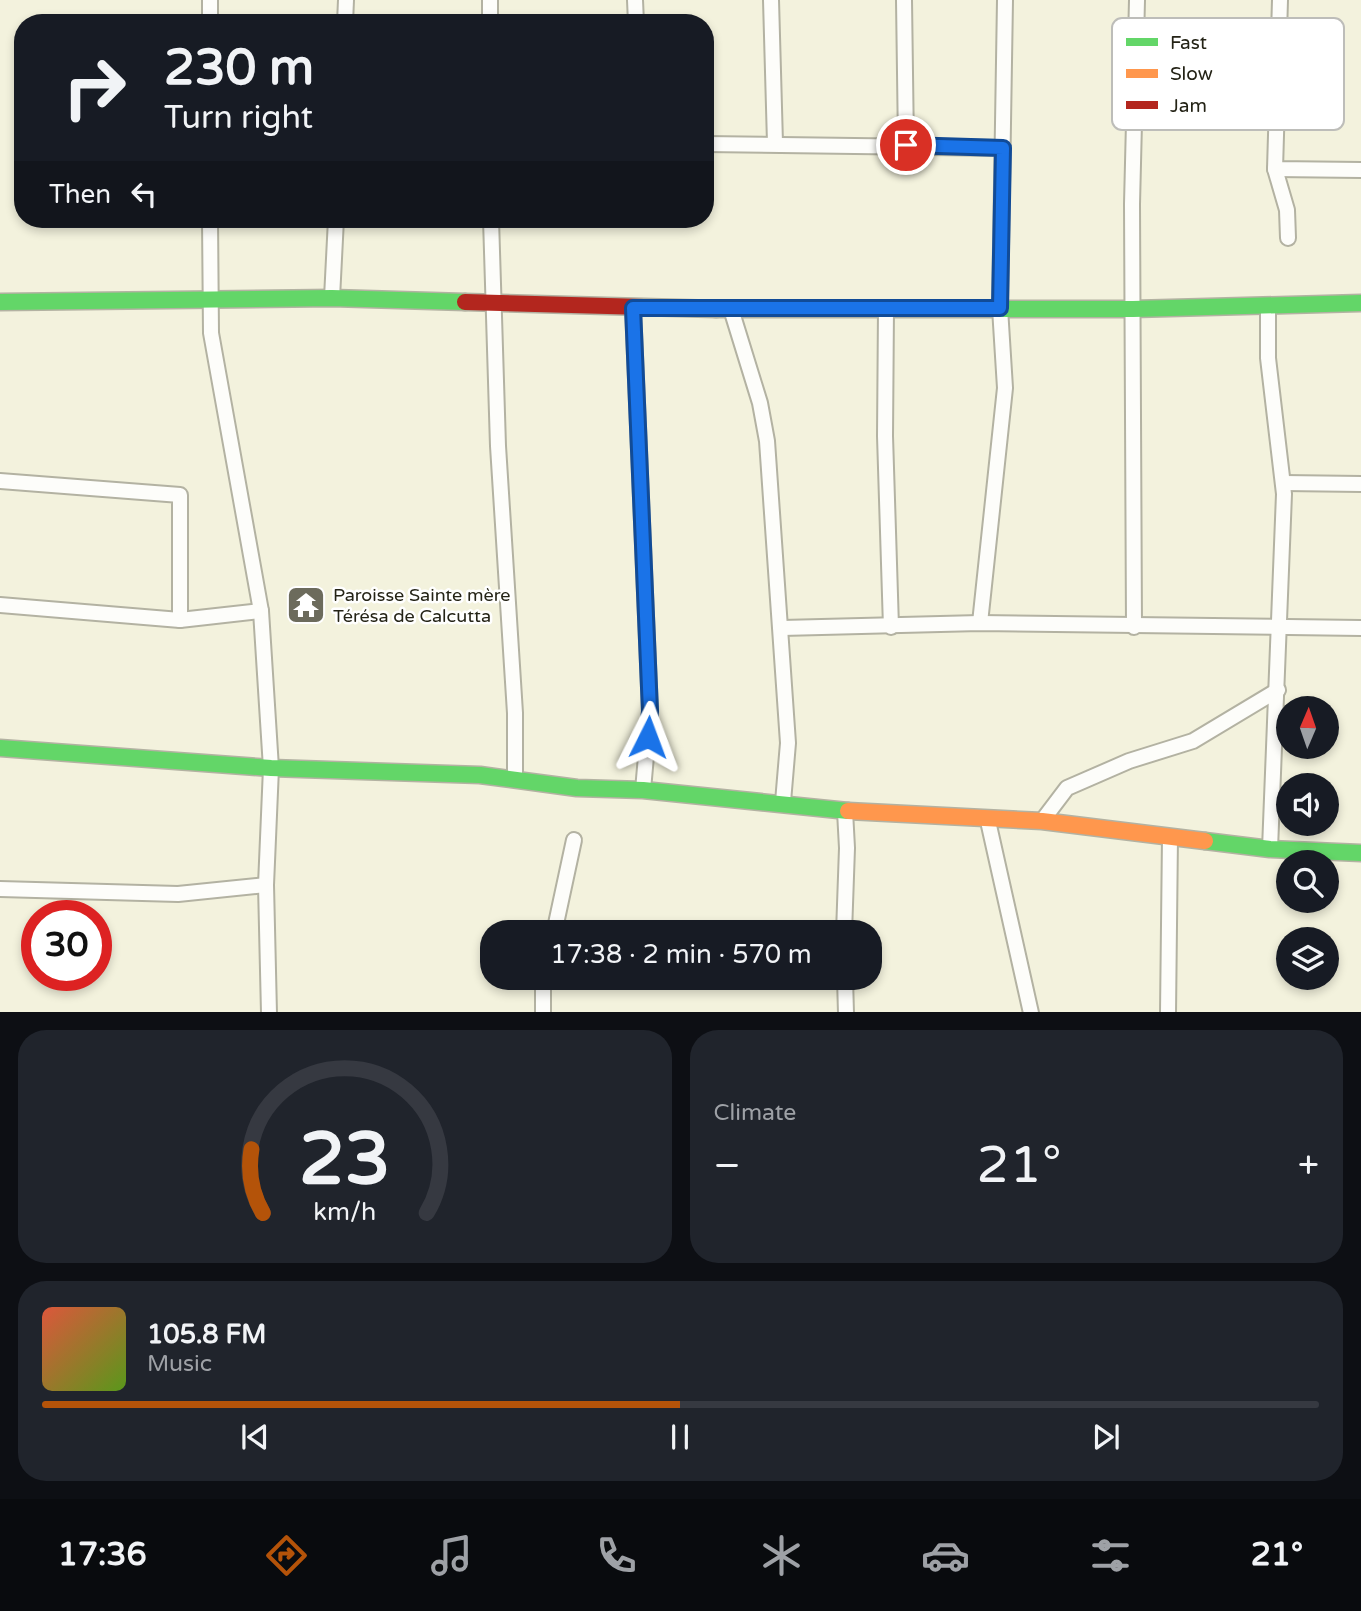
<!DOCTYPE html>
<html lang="en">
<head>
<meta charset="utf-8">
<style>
	body { margin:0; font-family:"Varela Round",sans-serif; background:#20242c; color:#f1f3f6; height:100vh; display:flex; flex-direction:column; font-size:26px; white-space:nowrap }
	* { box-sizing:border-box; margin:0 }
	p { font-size:23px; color:#9ea1a6 }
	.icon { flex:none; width:38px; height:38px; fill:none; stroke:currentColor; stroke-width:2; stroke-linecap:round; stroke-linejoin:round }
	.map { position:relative; height:1012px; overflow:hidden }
	.sheet { display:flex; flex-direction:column; gap:18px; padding:18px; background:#0d0f14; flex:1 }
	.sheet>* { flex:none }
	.banner { position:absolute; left:14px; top:14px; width:700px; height:214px; border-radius:28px; box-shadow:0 4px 10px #0003; background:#171b24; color:#f1f3f6; overflow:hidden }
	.needle { width:46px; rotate:2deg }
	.tools { position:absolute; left:1276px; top:696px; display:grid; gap:14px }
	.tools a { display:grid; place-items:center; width:63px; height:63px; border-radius:50%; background:#171b24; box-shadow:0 4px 10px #0003; font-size:35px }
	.speed { position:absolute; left:21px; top:900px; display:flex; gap:14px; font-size:35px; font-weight:700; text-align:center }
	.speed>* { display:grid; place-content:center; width:91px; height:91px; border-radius:50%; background:#171b24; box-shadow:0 4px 10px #0003; line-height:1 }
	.speed .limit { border:10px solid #d22; background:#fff; color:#111 }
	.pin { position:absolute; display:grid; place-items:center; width:60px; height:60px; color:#fff; margin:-30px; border:4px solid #fff; border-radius:50%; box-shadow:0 2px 7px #0007 }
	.me { position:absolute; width:77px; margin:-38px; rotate:3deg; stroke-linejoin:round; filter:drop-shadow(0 0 5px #0008) }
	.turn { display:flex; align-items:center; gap:24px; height:147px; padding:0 35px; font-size:32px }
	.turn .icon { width:91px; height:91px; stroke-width:2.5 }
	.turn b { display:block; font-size:49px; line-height:60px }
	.then { display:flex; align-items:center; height:66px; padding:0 35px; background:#0003; gap:14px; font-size:26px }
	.big { font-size:52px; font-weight:600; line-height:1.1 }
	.sheet .card { flex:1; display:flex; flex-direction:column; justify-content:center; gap:10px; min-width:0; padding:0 24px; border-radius:28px; background:#20242c }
	.sheet .dial { align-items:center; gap:0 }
	.dial svg { height:182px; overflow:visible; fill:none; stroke:#363941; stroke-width:7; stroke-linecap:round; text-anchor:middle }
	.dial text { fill:#f1f3f6; stroke:none }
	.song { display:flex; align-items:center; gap:21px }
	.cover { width:84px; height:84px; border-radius:10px; background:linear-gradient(135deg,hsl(10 70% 55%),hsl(90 70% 35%)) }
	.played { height:7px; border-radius:4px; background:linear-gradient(90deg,#b45309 50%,#363941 50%) }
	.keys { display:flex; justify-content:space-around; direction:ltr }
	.heat { display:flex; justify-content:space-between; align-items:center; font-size:38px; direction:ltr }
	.sheet .tiles { flex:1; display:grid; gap:18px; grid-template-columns:1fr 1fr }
	.card:last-child { grid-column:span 2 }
	.trip { position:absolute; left:480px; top:920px; width:402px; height:70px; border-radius:28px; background:#171b24; box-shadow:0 4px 10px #0003; font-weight:600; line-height:70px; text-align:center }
	.menu { display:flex; height:112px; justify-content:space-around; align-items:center; background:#090b0e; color:#9ea1a6 }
	.menu .icon { width:49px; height:49px }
	.menu .on { color:#b45309 }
	.menu b { font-size:32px; color:#f1f3f6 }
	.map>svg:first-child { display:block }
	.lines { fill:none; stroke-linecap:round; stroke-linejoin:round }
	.street-casing { stroke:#b3b2a2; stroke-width:18 }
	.fast-casing { stroke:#b3b2a2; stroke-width:19 }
	.slow-casing { stroke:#b3b2a2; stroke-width:19 }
	.jam-casing { stroke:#b3b2a2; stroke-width:19 }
	.street { stroke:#fdfdfa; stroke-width:14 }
	.fast { stroke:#63d668; stroke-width:16 }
	.slow { stroke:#ff974d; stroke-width:16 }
	.jam { stroke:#b3261e; stroke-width:16 }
	.route-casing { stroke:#114b97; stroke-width:18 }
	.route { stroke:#1a73e8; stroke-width:12 }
	.labels { text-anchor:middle; stroke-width:5; stroke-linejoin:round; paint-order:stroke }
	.poi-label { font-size:18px; fill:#242316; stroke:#fff; text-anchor:start }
	.key { fill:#fff; stroke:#bdbdb9; stroke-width:2 }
	.key-label { font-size:19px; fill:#242316 }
</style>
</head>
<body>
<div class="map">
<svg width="1361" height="1013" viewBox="0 0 1361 1013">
	<rect width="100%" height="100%" fill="#f3f2dd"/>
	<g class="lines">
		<g class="street-casing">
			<g id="street">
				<polyline points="210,0 210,23"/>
				<polyline points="635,0 636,23"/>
				<polyline points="771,0 775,143"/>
				<polyline points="904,0 906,145"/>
				<polyline points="1280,0 1275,169 1361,170"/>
				<polyline points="345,23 346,0"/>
				<polyline points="490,23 490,0"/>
				<polyline points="705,144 1003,148"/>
				<polyline points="1275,169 1287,210 1288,238"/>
				<polyline points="210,219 211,333 261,611 271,768 266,885 269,1013"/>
				<polyline points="491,219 498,446 515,713 515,778"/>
				<polyline points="332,298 336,219"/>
				<polyline points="1268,306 1268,358 1284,494 1270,849"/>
				<polyline points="633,308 650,711 643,790"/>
				<polyline points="731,309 760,403 767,441 788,743 783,802"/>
				<polyline points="886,309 885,436 891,627"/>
				<polyline points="0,481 180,495 180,620"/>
				<polyline points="1284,483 1361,484"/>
				<polyline points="0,605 180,620 261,611"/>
				<polyline points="980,623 1005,388 1000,308 1005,0"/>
				<polyline points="1134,627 1132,204 1137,0"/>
				<polyline points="782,628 980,623 1361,628"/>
				<polyline points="988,821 1031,1013"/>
				<polyline points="1042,821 1067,788 1129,761 1193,741 1278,690"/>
				<polyline points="0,889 178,894 266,885"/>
				<polyline points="554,933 574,840"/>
				<polyline points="844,933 847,848 845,811"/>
				<polyline points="845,978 846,1013"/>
				<polyline points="543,1013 543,978"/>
				<polyline points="1168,1013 1170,837"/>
			</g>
		</g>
		<g class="fast-casing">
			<g id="fast">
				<polyline points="0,302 332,298 465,302"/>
				<polyline points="716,309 1133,309 1361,303"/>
				<polyline points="0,748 271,768 480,775 577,788 643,790 848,811"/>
				<polyline points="1205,841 1270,849 1361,853"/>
			</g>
		</g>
		<g class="slow-casing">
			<polyline id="slow" points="848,811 1042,821 1205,841"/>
		</g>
		<g class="jam-casing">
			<polyline id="jam" points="465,302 716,309"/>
		</g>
		<use href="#street" class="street"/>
		<use href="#fast" class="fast"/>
		<use href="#slow" class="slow"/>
		<use href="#jam" class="jam"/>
	</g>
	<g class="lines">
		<g class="route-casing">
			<polyline id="route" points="648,737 650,711 633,308 1000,308 1003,148 906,145"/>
		</g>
		<use href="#route" class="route"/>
	</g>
	<defs>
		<g id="temple-square" transform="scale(2.0125)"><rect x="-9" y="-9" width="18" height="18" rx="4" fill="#6c6b5c" stroke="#fff"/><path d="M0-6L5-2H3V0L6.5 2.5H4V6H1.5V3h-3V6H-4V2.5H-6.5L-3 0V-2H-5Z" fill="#fff"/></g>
	</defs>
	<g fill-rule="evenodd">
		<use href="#temple-square" x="306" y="605"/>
	</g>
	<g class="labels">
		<g class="poi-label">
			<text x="333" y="601">Paroisse Sainte mère<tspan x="333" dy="21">Térésa de Calcutta</tspan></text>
		</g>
	</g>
	<rect x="1112" y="18" width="232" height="112" rx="10" class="key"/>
	<rect x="1126" y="38" width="32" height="8" fill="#63d668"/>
	<rect x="1126" y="69" width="32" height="9" fill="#ff974d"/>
	<rect x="1126" y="101" width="32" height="8" fill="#b3261e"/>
	<g class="key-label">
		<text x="1170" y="49">Fast</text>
		<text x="1170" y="80">Slow</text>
		<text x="1170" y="112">Jam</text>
	</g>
</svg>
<div class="tools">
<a><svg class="needle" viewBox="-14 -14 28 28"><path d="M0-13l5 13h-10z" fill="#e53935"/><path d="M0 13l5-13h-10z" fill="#9ea1a6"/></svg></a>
<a><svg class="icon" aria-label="sound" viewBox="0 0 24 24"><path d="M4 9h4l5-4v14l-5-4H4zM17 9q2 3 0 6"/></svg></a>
<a><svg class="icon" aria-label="search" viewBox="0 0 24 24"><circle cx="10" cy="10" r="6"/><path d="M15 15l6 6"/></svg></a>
<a><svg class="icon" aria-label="layers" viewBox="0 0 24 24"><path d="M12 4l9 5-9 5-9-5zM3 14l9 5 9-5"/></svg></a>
</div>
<div class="speed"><div class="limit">30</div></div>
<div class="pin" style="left:906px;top:145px;background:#d93025"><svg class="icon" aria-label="arrive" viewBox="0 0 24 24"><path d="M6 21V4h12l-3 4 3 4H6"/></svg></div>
<svg class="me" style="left:648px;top:737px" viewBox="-20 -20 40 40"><path d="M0-17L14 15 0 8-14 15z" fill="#1a73e8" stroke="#fff" stroke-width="4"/></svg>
<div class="trip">17:38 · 2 min · 570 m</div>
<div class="banner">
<div class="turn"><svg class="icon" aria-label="right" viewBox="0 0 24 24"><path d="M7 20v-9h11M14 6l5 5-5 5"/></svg><div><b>230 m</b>Turn right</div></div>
<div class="then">Then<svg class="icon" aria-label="left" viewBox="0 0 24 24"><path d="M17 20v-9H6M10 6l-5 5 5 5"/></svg></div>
</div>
</div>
<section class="sheet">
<div class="tiles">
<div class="card dial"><svg viewBox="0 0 100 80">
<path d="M14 69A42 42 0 1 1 86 69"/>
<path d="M14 69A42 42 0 0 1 9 41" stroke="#b45309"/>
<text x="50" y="56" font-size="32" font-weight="700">23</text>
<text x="50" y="72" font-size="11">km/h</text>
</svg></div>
<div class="card"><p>Climate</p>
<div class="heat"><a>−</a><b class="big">21°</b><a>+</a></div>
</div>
<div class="card">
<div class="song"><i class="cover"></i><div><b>105.8 FM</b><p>Music</p></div></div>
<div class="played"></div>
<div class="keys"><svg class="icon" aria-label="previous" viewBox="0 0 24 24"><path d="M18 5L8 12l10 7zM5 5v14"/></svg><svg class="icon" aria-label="pause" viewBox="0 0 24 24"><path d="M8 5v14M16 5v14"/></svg><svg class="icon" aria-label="next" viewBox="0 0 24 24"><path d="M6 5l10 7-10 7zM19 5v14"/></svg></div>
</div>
</div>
</section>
<nav class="menu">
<b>17:36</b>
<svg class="icon on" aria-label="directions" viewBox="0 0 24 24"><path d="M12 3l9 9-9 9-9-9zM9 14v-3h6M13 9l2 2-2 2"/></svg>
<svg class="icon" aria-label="music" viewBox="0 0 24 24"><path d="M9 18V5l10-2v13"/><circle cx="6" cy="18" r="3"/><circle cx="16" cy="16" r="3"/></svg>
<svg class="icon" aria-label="phone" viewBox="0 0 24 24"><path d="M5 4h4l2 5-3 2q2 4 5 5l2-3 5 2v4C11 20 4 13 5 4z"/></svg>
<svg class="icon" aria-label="climate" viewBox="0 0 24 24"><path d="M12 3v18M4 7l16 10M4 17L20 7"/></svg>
<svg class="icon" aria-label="car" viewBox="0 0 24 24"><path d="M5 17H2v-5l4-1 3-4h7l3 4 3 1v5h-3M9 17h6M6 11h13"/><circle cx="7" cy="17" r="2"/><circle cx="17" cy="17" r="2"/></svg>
<svg class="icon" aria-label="filters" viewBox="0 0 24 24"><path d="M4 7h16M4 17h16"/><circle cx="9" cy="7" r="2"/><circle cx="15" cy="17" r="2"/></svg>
<b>21°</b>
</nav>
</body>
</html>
